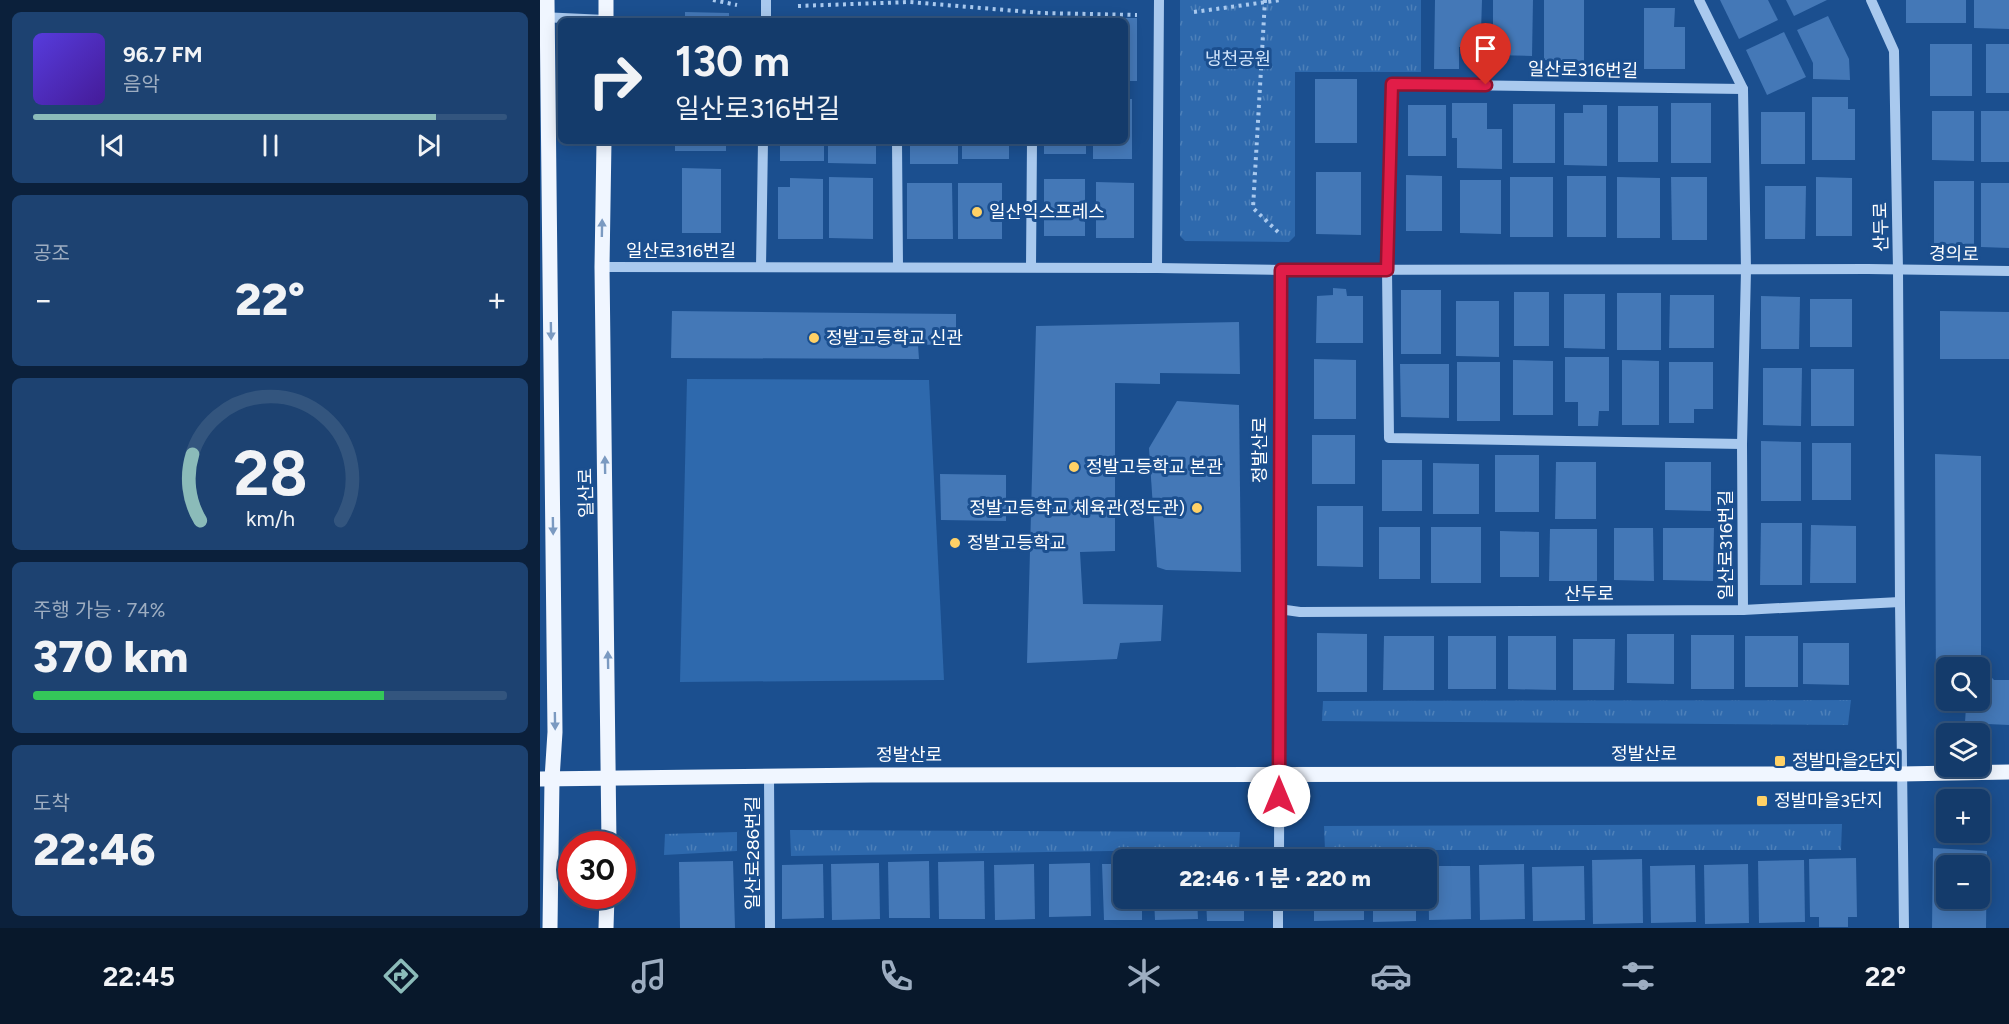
<!DOCTYPE html>
<html lang="ko">
<head>
<meta charset="utf-8">
<style>
	body { margin:0; font-family:Figtree,"Noto Sans KR",sans-serif; background:#1d4271; color:#f1f3f6; height:100vh; display:flex; flex-direction:column; font-size:22px; white-space:nowrap }
	* { box-sizing:border-box; margin:0 }
	p { font-size:20px; color:#9dadc1 }
	.icon { flex:none; width:33px; height:33px; fill:none; stroke:currentColor; stroke-width:2; stroke-linecap:round; stroke-linejoin:round }
	.map { position:relative; flex:1; overflow:hidden }
	.panel { display:flex; flex-direction:column; gap:12px; padding:12px; background:#0b203b; width:540px }
	.panel>* { flex:none }
	.hud { position:absolute; left:18px; top:18px; width:570px; height:126px; border-radius:9px; box-shadow:0 3px 15px #0003,0 0 0 2px #33557e; background:#143b6b; color:#f1f3f6; overflow:hidden }
	.buttons { position:absolute; left:1396px; top:657px; display:grid; gap:12px }
	.buttons a { display:grid; place-items:center; width:54px; height:54px; border-radius:9px; background:#143b6b; box-shadow:0 3px 15px #0003,0 0 0 2px #33557e; font-size:30px }
	.speed { position:absolute; left:18px; top:831px; display:flex; gap:12px; font-size:30px; font-weight:700; text-align:center }
	.speed>* { display:grid; place-content:center; width:78px; height:78px; border-radius:50%; background:#143b6b; box-shadow:0 3px 15px #0003,0 0 0 2px #33557e; line-height:1 }
	.speed .limit { border:9px solid #d22; background:#fff; color:#111 }
	.pin { position:absolute; display:grid; place-items:center; width:51px; height:51px; color:#fff; margin:-62px -26px; border-radius:50% 50% 50% 0; rotate:-45deg; box-shadow:0 0 6px #0007 }
	.pin .icon { rotate:45deg }
	.me { position:absolute; width:66px; margin:-33px; rotate:0deg; stroke-linejoin:round; filter:drop-shadow(0 0 4px #0008) }
	.turn { display:flex; align-items:center; gap:21px; height:126px; padding:0 18px; font-size:27px }
	.turn .icon { width:78px; height:78px; stroke-width:2.5 }
	.turn b { display:block; font-size:42px; line-height:51px }
	.big { font-size:45px; font-weight:800; line-height:1.1 }
	.panel .card { flex:1; display:flex; flex-direction:column; justify-content:center; gap:9px; min-width:0; padding:0 21px; border-radius:9px; background:#1d4271 }
	.panel .dial { align-items:center; gap:0 }
	.dial svg { height:156px; overflow:visible; fill:none; stroke:#33557e; stroke-width:7; stroke-linecap:round; text-anchor:middle }
	.dial text { fill:#f1f3f6; stroke:none }
	.song { display:flex; align-items:center; gap:18px }
	.cover { width:72px; height:72px; border-radius:9px; background:linear-gradient(135deg,hsl(250 70% 55%),hsl(260 70% 35%)) }
	.played { height:6px; border-radius:3px; background:linear-gradient(90deg,#8bbbb9 85%,#33557e 85%) }
	.keys { display:flex; justify-content:space-around; direction:ltr }
	.heat { display:flex; justify-content:space-between; align-items:center; font-size:33px; direction:ltr }
	.charge { height:9px; border-radius:4px; background:linear-gradient(90deg,#34c759 74%,#33557e 0) }
	.trip { position:absolute; left:573px; top:849px; width:324px; height:60px; border-radius:9px; background:#143b6b; box-shadow:0 3px 15px #0003,0 0 0 2px #33557e; font-weight:800; line-height:60px; text-align:center }
	.dock { display:flex; height:96px; justify-content:space-around; align-items:center; background:#08182b; color:#9dadc1 }
	.dock .icon { width:42px; height:42px }
	.dock .current { color:#8bbbb9 }
	.dock b { font-size:27px; color:#f1f3f6 }
	main { display:flex; flex:1; min-height:0 }
	.map>svg:first-child { display:block }
	.grass { fill:url(#grass-tufts) }
	.pitch { fill:#2e69ad }
	.building { fill:#4478b7; fill-rule:evenodd }
	.lines { fill:none; stroke-linecap:round; stroke-linejoin:round }
	.path { stroke:#a9c9ee; stroke-width:4; stroke-dasharray:3 4.5; stroke-linecap:butt }
	.minor { stroke:#a9c9ee; stroke-width:10 }
	.major { stroke:#f0f6ff; stroke-width:15 }
	.oneway { fill:#7b9ac1 }
	.route-casing { stroke:#92132f; stroke-width:15 }
	.route { stroke:#e11d48; stroke-width:10 }
	.poi-dot { fill:#ffd166; stroke:#1b4f8f; stroke-width:2 }
	.labels { text-anchor:middle; stroke-width:6; stroke-linejoin:round; paint-order:stroke }
	.park-label { font-size:18px; fill:#cfe3fa; stroke:#1b4f8f }
	.street-label { font-size:18px; fill:#fff; stroke:#1b4f8f }
	.poi-label { font-size:18px; fill:#fff; stroke:#1b4f8f; text-anchor:start }
</style>
</head>
<body>
<main>
<section class="panel">
<div class="card">
<div class="song"><i class="cover"></i><div><b>96.7 FM</b><p>음악</p></div></div>
<div class="played"></div>
<div class="keys"><svg class="icon" aria-label="previous" viewBox="0 0 24 24"><path d="M18 5L8 12l10 7zM5 5v14"/></svg><svg class="icon" aria-label="pause" viewBox="0 0 24 24"><path d="M8 5v14M16 5v14"/></svg><svg class="icon" aria-label="next" viewBox="0 0 24 24"><path d="M6 5l10 7-10 7zM19 5v14"/></svg></div>
</div>
<div class="card"><p>공조</p>
<div class="heat"><a>−</a><b class="big">22°</b><a>+</a></div>
</div>
<div class="card dial"><svg viewBox="0 0 100 80">
<path d="M14 69A42 42 0 1 1 86 69"/>
<path d="M14 69A42 42 0 0 1 10 35" stroke="#8bbbb9"/>
<text x="50" y="56" font-size="32" font-weight="700">28</text>
<text x="50" y="72" font-size="11">km/h</text>
</svg></div>
<div class="card"><p>주행 가능 · 74%</p><b class="big">370 km</b><div class="charge"></div></div>
<div class="card"><p>도착</p><b class="big">22:46</b></div>
</section>
<div class="map">
<svg width="1469" height="928" viewBox="0 0 1469 928">
	<defs>
		<pattern id="grass-tufts" width="24" height="20" patternUnits="userSpaceOnUse" patternTransform="scale(1.5)"><rect width="24" height="20" fill="#2e69ad"/><path d="M3 7l-1-3M5 7V3M7 7l1-3M15 17l-1-3M17 17v-4M19 17l1-3" fill="none" stroke="#4d80b9"/></pattern>
	</defs>
	<rect width="100%" height="100%" fill="#1b4f8f"/>
	<g class="grass">
		<polygon points="640,0 881,0 881,72 755,72 755,236 749,242 645,241 640,236"/>
		<polygon points="1311,700 1308,725 782,721 783,701"/>
		<polygon points="1302,824 1301,850 785,850 784,826"/>
		<polygon points="250,830 700,832 699,849 251,856"/>
		<polygon points="197,832 197,851 124,855 125,834"/>
	</g>
	<polygon class="pitch" points="147,379 389,380 404,680 140,682"/>
	<g class="building">
		<polygon points="895,0 942,0 941,32 928,32 928,47 919,47 919,69 894,69"/>
		<polygon points="953,0 993,0 992,56 953,55"/>
		<polygon points="1004,0 1044,0 1044,61 1004,60"/>
		<polygon points="1180,0 1228,0 1238,20 1199,39"/>
		<polygon points="1246,0 1287,0 1254,16"/>
		<rect x="1366" y="0" width="60" height="23"/>
		<polygon points="1434,0 1469,0 1469,29 1434,28"/>
		<polygon points="1104,8 1135,8 1134,27 1145,27 1145,69 1104,69"/>
		<polygon points="145,12 189,13 189,21 145,21"/>
		<polygon points="1288,16 1309,59 1310,80 1273,79 1273,63 1257,30"/>
		<polygon points="553,18 597,18 597,81 585,81 585,21 553,21"/>
		<polygon points="1244,32 1266,77 1227,95 1206,50"/>
		<rect x="1390" y="44" width="42" height="52"/>
		<rect x="1446" y="44" width="23" height="49"/>
		<rect x="775" y="79" width="42" height="64"/>
		<polygon points="1272,97 1308,97 1308,109 1315,109 1315,160 1272,160"/>
		<polygon points="585,99 592,99 592,159 553,159 553,141 585,141"/>
		<polygon points="912,103 947,103 947,129 962,129 962,169 917,168 917,138 912,138"/>
		<rect x="1131" y="103" width="40" height="60"/>
		<rect x="973" y="104" width="42" height="59"/>
		<rect x="868" y="105" width="38" height="51"/>
		<polygon points="1043,105 1067,105 1067,166 1024,165 1024,113 1043,113"/>
		<rect x="1078" y="106" width="40" height="56"/>
		<polygon points="1392,111 1434,111 1434,161 1392,160"/>
		<rect x="1441" y="111" width="28" height="51"/>
		<rect x="1221" y="112" width="44" height="52"/>
		<rect x="135" y="141" width="51" height="10"/>
		<rect x="240" y="141" width="44" height="20"/>
		<polygon points="288,141 336,141 336,164 288,163"/>
		<rect x="370" y="141" width="48" height="23"/>
		<rect x="422" y="141" width="47" height="18"/>
		<rect x="504" y="141" width="42" height="13"/>
		<polygon points="142,168 181,169 181,233 142,233"/>
		<polygon points="776,172 821,172 821,235 776,234"/>
		<polygon points="866,175 902,176 902,231 866,231"/>
		<rect x="1027" y="176" width="39" height="61"/>
		<polygon points="289,177 333,178 333,239 289,238"/>
		<rect x="970" y="177" width="43" height="60"/>
		<polygon points="1077,177 1120,178 1120,238 1077,238"/>
		<polygon points="1131,177 1167,177 1167,240 1132,240"/>
		<polygon points="1276,177 1312,178 1312,236 1276,236"/>
		<polygon points="250,178 283,179 283,239 238,239 238,187 250,187"/>
		<rect x="504" y="179" width="41" height="57"/>
		<polygon points="920,180 961,180 961,234 920,233"/>
		<rect x="1394" y="181" width="40" height="63"/>
		<polygon points="556,182 594,183 594,238 556,238"/>
		<polygon points="367,183 412,183 413,239 367,239"/>
		<rect x="418" y="183" width="44" height="56"/>
		<polygon points="1441,183 1469,183 1469,248 1441,247"/>
		<polygon points="1225,186 1266,186 1265,239 1225,239"/>
		<polygon points="793,288 806,289 807,296 823,296 823,343 776,343 777,296 793,295"/>
		<rect x="861" y="290" width="40" height="64"/>
		<rect x="974" y="292" width="35" height="54"/>
		<rect x="1077" y="293" width="44" height="57"/>
		<polygon points="1024,294 1065,294 1065,349 1024,348"/>
		<polygon points="1130,295 1174,295 1174,348 1129,348"/>
		<polygon points="1221,296 1260,297 1259,349 1221,349"/>
		<rect x="1270" y="299" width="42" height="48"/>
		<polygon points="916,301 959,301 959,357 916,356"/>
		<polygon points="132,311 416,314 416,344 378,345 379,359 131,358"/>
		<polygon points="1400,311 1469,312 1469,359 1400,359"/>
		<polygon points="699,322 700,374 620,373 620,384 575,383 575,551 540,552 543,604 623,605 621,641 580,643 577,659 487,663 496,326"/>
		<polygon points="1025,357 1069,357 1069,411 1059,411 1058,426 1038,426 1038,402 1025,402"/>
		<polygon points="774,359 816,360 816,419 774,419"/>
		<polygon points="973,360 1013,361 1013,415 973,415"/>
		<polygon points="1082,360 1119,361 1119,425 1082,425"/>
		<rect x="917" y="362" width="43" height="59"/>
		<polygon points="1129,362 1173,362 1173,409 1154,409 1154,423 1129,423"/>
		<polygon points="860,364 909,364 909,418 861,417"/>
		<polygon points="1223,368 1262,368 1261,426 1223,425"/>
		<rect x="1271" y="369" width="43" height="57"/>
		<polygon points="637,401 699,405 701,572 626,570 617,567 609,448"/>
		<rect x="772" y="435" width="43" height="49"/>
		<polygon points="1221,441 1261,442 1261,501 1221,501"/>
		<rect x="1272" y="443" width="39" height="57"/>
		<polygon points="1395,454 1441,456 1441,666 1454,680 1469,680 1469,725 1425,723 1426,706 1420,700 1440,700 1440,668 1407,668 1407,697 1396,697"/>
		<rect x="955" y="455" width="44" height="57"/>
		<rect x="842" y="460" width="40" height="51"/>
		<polygon points="1016,462 1056,462 1056,519 1015,519"/>
		<polygon points="1125,462 1171,462 1171,511 1125,510"/>
		<polygon points="893,463 939,464 939,514 893,514"/>
		<polygon points="400,474 466,475 466,521 401,520"/>
		<polygon points="777,506 823,506 823,567 777,566"/>
		<polygon points="1221,523 1262,523 1262,585 1220,585"/>
		<polygon points="1271,525 1316,526 1316,583 1270,583"/>
		<rect x="839" y="527" width="41" height="52"/>
		<rect x="891" y="527" width="50" height="56"/>
		<polygon points="1074,528 1113,528 1114,581 1074,580"/>
		<polygon points="1123,528 1174,528 1173,581 1123,580"/>
		<polygon points="1010,529 1057,529 1057,581 1009,581"/>
		<polygon points="960,531 999,532 999,577 960,577"/>
		<polygon points="777,633 827,634 827,692 777,692"/>
		<polygon points="1087,634 1134,634 1134,684 1087,683"/>
		<rect x="1151" y="635" width="43" height="54"/>
		<polygon points="844,636 894,636 894,690 843,690"/>
		<rect x="908" y="636" width="48" height="53"/>
		<polygon points="968,636 1016,636 1016,690 968,689"/>
		<rect x="1205" y="636" width="53" height="51"/>
		<polygon points="1033,639 1075,639 1074,690 1033,690"/>
		<polygon points="1263,643 1309,643 1309,685 1263,684"/>
		<path d="M1393,848L1447,851L1446,928H1392ZM1407,866H1440V898H1407Z"/>
		<polygon points="1316,858 1317,917 1308,917 1308,927 1279,927 1279,917 1270,917 1269,859"/>
		<polygon points="1102,859 1103,923 1053,924 1052,860"/>
		<polygon points="1264,860 1265,922 1219,923 1218,861"/>
		<polygon points="193,861 195,928 140,928 139,862"/>
		<polygon points="389,861 390,918 349,918 348,862"/>
		<polygon points="444,861 445,919 399,919 398,862"/>
		<polygon points="339,863 340,919 292,920 291,864"/>
		<polygon points="550,863 551,916 509,917 509,864"/>
		<polygon points="283,864 284,918 242,919 242,865"/>
		<polygon points="494,864 495,919 455,920 454,865"/>
		<polygon points="562,864 584,864 584,898 602,898 602,920 564,920"/>
		<polygon points="984,864 985,919 940,920 939,865"/>
		<polygon points="1208,864 1209,923 1165,924 1164,865"/>
		<polygon points="1155,865 1156,922 1111,923 1110,866"/>
		<polygon points="888,866 930,866 931,919 889,920"/>
		<polygon points="1044,866 1045,920 993,921 992,867"/>
		<polygon points="614,898 657,898 658,919 615,920"/>
		<polygon points="666,898 704,898 704,921 667,921"/>
		<polygon points="774,898 824,898 824,920 774,921"/>
		<polygon points="833,898 876,898 876,921 833,922"/>
	</g>
	<g class="lines">
		<g class="path">
			<polyline points="173,0 197,5"/>
			<polyline points="725,0 713,208 738,232"/>
			<polyline points="258,6 369,2 502,13 597,15"/>
			<polyline points="654,12 741,0"/>
		</g>
		<g class="minor">
			<polyline points="1159,0 1203,89 1206,270 1202,444 1203,610"/>
			<polyline points="1331,0 1354,51 1358,270 1360,602 1364,928"/>
			<polyline points="1,17 66,20"/>
			<polyline points="226,21 226,0"/>
			<polyline points="357,141 358,267"/>
			<polyline points="62,267 617,268 741,270 1328,269 1469,271"/>
			<polyline points="221,267 223,141"/>
			<polyline points="491,267 492,141"/>
			<polyline points="617,268 619,0"/>
			<polyline points="1202,444 849,438 847,270 852,84 1203,89"/>
			<polyline points="739,609 760,612 1203,610 1360,602"/>
			<polyline points="229,777 230,928"/>
			<polyline points="739,860 741,270"/>
			<polyline points="738,928 738,898"/>
		</g>
		<g class="major">
			<polyline points="7,0 15,732 12,779 10,928"/>
			<polyline points="66,0 66,21"/>
			<polyline points="64,141 62,267 69,844"/>
			<polyline points="0,779 332,775 1361,774 1469,772"/>
			<polyline points="66,928 67,896"/>
		</g>
	</g>
	<defs><path id="oneway-solid" d="M-6-.8H1V-3.2L6.5 0L1 3.2V.8H-6Z" transform="scale(1.5)"/></defs>
	<g class="oneway">
		<use href="#oneway-solid" transform="translate(62 228) rotate(-89)"/>
		<use href="#oneway-solid" transform="translate(11 331) rotate(89)"/>
		<use href="#oneway-solid" transform="translate(65 465) rotate(-91)"/>
		<use href="#oneway-solid" transform="translate(13 526) rotate(89)"/>
		<use href="#oneway-solid" transform="translate(68 660) rotate(-91)"/>
		<use href="#oneway-solid" transform="translate(15 721) rotate(89)"/>
	</g>
	<g class="lines">
		<g class="route-casing">
			<polyline id="route" points="739,796 741,270 847,270 852,84 946,85"/>
		</g>
		<use href="#route" class="route"/>
	</g>
	<g class="poi-dot">
		<circle cx="437" cy="212" r="6"/>
		<circle cx="274" cy="338" r="6"/>
		<circle cx="534" cy="467" r="6"/>
		<circle cx="657" cy="508" r="6"/>
		<circle cx="415" cy="543" r="6"/>
		<rect x="1234" y="755" width="12" height="12" rx="3"/>
		<rect x="1216" y="795" width="12" height="12" rx="3"/>
	</g>
	<g class="labels">
		<g class="park-label">
			<text x="698" y="65">냉천공원</text>
		</g>
		<g class="street-label">
			<text transform="translate(1043 70) rotate(1)" y="6">일산로316번길</text>
			<text transform="translate(1341 227) rotate(-91)" y="6">산두로</text>
			<text x="141" y="257">일산로316번길</text>
			<text transform="translate(1414 254) rotate(1)" y="6">경의로</text>
			<text transform="translate(720 450) rotate(-90)" y="6">정발산로</text>
			<text transform="translate(46 493) rotate(-91)" y="6">일산로</text>
			<text transform="translate(1186 545) rotate(-90)" y="6">일산로316번길</text>
			<text x="1049" y="600">산두로</text>
			<text x="1104" y="760">정발산로</text>
			<text x="369" y="761">정발산로</text>
			<text transform="translate(213 853) rotate(-90)" y="6">일산로286번길</text>
		</g>
		<g class="poi-label">
			<text x="449" y="218">일산익스프레스</text>
			<text x="286" y="344">정발고등학교 신관</text>
			<text x="546" y="473">정발고등학교 본관</text>
			<text x="645" y="514" text-anchor="end">정발고등학교 체육관(정도관)</text>
			<text x="427" y="549">정발고등학교</text>
			<text x="1252" y="767">정발마을2단지</text>
			<text x="1234" y="807">정발마을3단지</text>
		</g>
	</g>
</svg>
<div class="buttons">
<a><svg class="icon" aria-label="search" viewBox="0 0 24 24"><circle cx="10" cy="10" r="6"/><path d="M15 15l6 6"/></svg></a>
<a><svg class="icon" aria-label="layers" viewBox="0 0 24 24"><path d="M12 4l9 5-9 5-9-5zM3 14l9 5 9-5"/></svg></a>
<a>+</a>
<a>−</a>
</div>
<div class="speed"><div class="limit">30</div></div>
<div class="pin" style="left:946px;top:85px;background:#d93025"><svg class="icon" aria-label="arrive" viewBox="0 0 24 24"><path d="M6 21V4h12l-3 4 3 4H6"/></svg></div>
<svg class="me" style="left:739px;top:796px" viewBox="-20 -20 40 40"><circle r="19" fill="#fff"/><path d="M0-13L10 11 0 6-10 11z" fill="#e11d48"/></svg>
<div class="trip">22:46 · 1 분 · 220 m</div>
<div class="hud">
<div class="turn"><svg class="icon" aria-label="right" viewBox="0 0 24 24"><path d="M7 20v-9h11M14 6l5 5-5 5"/></svg><div><b>130 m</b>일산로316번길</div></div>
</div>
</div>
</main>
<nav class="dock">
<b>22:45</b>
<svg class="icon current" aria-label="directions" viewBox="0 0 24 24"><path d="M12 3l9 9-9 9-9-9zM9 14v-3h6M13 9l2 2-2 2"/></svg>
<svg class="icon" aria-label="music" viewBox="0 0 24 24"><path d="M9 18V5l10-2v13"/><circle cx="6" cy="18" r="3"/><circle cx="16" cy="16" r="3"/></svg>
<svg class="icon" aria-label="phone" viewBox="0 0 24 24"><path d="M5 4h4l2 5-3 2q2 4 5 5l2-3 5 2v4C11 20 4 13 5 4z"/></svg>
<svg class="icon" aria-label="climate" viewBox="0 0 24 24"><path d="M12 3v18M4 7l16 10M4 17L20 7"/></svg>
<svg class="icon" aria-label="car" viewBox="0 0 24 24"><path d="M5 17H2v-5l4-1 3-4h7l3 4 3 1v5h-3M9 17h6M6 11h13"/><circle cx="7" cy="17" r="2"/><circle cx="17" cy="17" r="2"/></svg>
<svg class="icon" aria-label="filters" viewBox="0 0 24 24"><path d="M4 7h16M4 17h16"/><circle cx="9" cy="7" r="2"/><circle cx="15" cy="17" r="2"/></svg>
<b>22°</b>
</nav>
</body>
</html>
